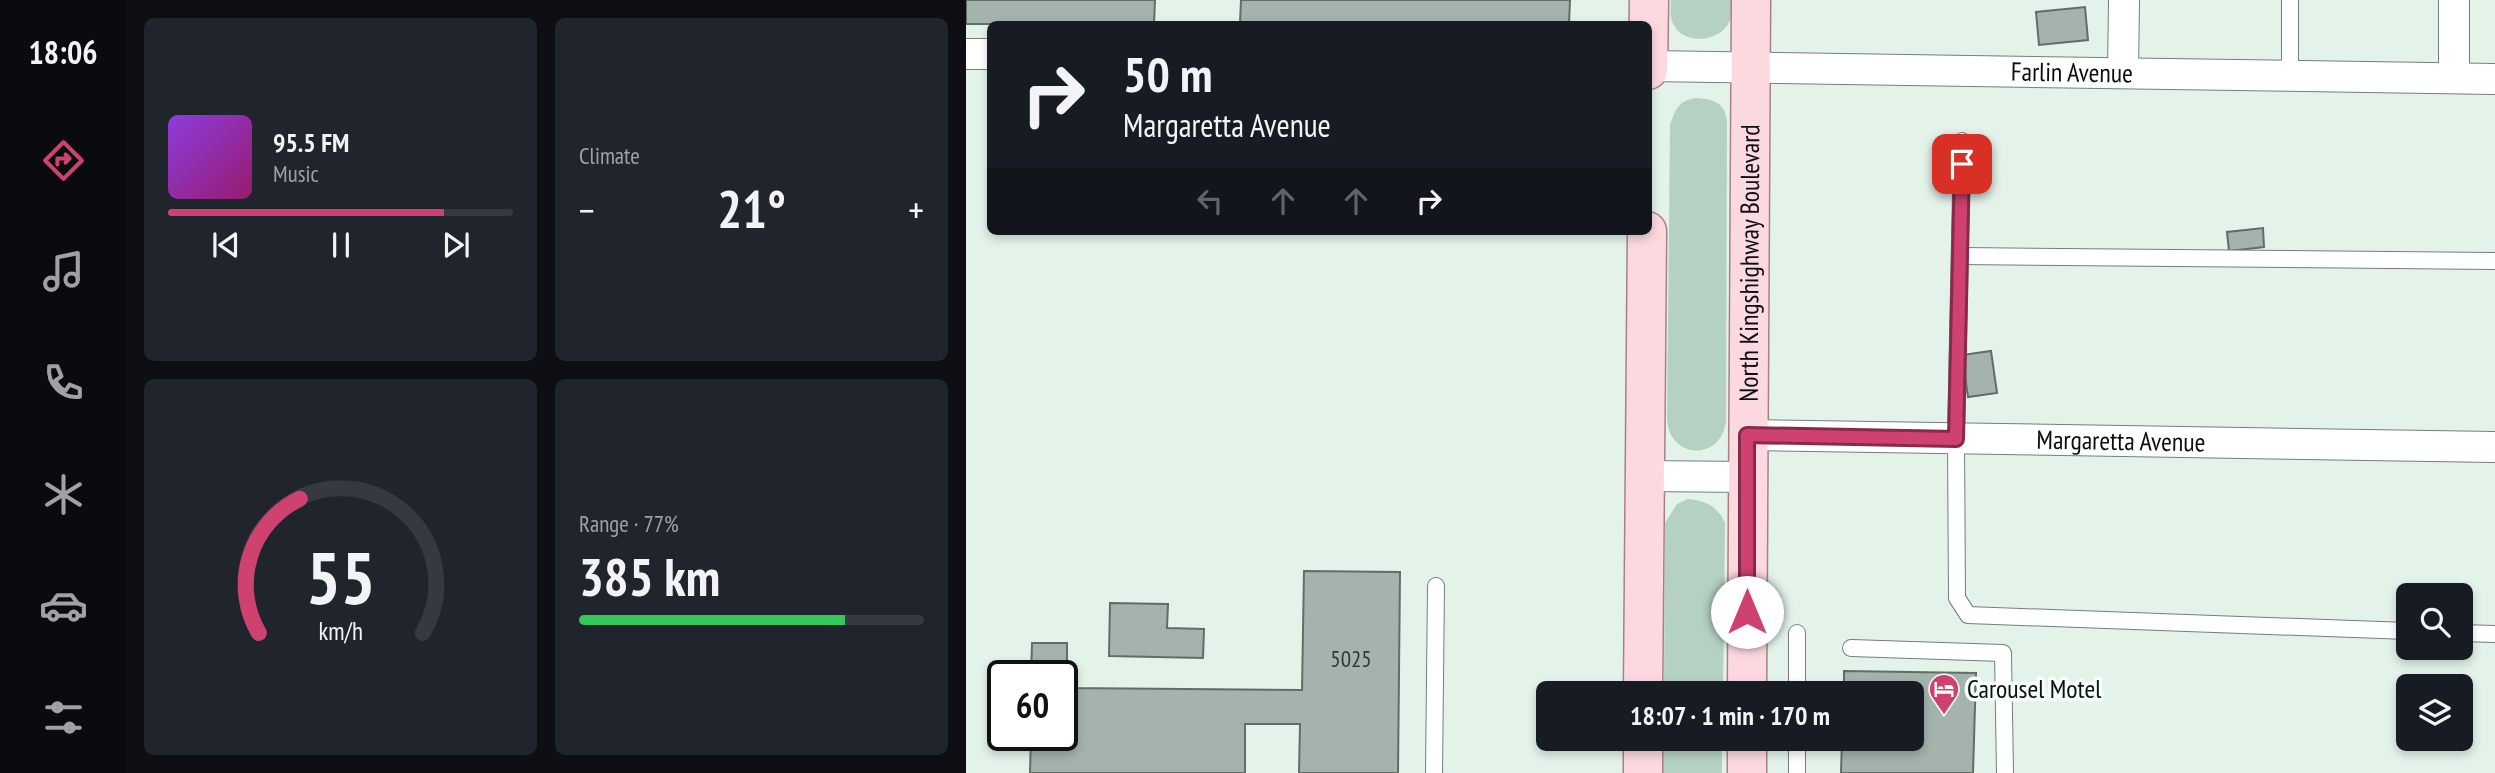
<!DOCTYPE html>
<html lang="en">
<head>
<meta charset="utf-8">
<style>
	body { margin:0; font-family:"PT Sans Narrow",sans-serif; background:#20242c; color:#f1f3f6; height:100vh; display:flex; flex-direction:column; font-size:26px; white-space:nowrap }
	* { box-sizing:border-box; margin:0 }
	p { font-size:23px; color:#9ea1a6 }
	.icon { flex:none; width:38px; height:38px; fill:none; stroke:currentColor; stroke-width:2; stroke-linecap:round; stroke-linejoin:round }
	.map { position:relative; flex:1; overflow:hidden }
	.panel { display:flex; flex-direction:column; gap:18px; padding:18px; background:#0d0f14; width:840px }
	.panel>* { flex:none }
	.top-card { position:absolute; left:21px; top:21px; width:665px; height:214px; border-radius:10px; box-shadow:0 4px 10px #0003; background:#171b24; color:#f1f3f6; overflow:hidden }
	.tools { position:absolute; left:1430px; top:583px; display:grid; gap:14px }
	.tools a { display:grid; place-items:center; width:77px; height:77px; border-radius:10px; background:#171b24; box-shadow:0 4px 10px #0003; font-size:35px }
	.speed { position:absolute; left:21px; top:660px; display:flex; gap:14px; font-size:35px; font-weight:700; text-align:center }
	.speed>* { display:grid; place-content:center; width:91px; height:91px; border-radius:50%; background:#171b24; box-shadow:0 4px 10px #0003; line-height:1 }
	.speed .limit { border:4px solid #111; border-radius:10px; background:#fff; color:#111 }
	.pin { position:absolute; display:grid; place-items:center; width:60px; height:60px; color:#fff; margin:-30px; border-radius:14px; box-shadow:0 4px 10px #0006 }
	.me { position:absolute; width:77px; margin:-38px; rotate:0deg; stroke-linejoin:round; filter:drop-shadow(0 0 5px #0008) }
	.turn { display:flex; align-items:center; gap:24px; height:147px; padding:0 21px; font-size:32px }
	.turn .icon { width:91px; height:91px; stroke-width:2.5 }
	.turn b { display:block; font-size:49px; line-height:60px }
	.lanes { display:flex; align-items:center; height:66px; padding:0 21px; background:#0003; justify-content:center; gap:35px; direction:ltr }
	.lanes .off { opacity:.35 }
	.big { font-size:52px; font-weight:600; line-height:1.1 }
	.panel .tile { flex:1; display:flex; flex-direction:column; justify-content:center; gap:10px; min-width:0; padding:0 24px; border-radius:10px; background:#20242c }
	.panel .dial { align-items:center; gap:0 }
	.dial svg { height:182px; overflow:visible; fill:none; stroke:#363941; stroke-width:7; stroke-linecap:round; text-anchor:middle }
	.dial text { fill:#f1f3f6; stroke:none }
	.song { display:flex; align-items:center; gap:21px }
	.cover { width:84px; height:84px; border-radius:10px; background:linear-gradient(135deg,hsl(270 70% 55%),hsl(320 70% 35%)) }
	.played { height:7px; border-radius:4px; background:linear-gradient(90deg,#cf4270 80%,#363941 80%) }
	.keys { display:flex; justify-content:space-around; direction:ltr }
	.heat { display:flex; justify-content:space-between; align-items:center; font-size:38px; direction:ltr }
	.charge { height:10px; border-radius:5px; background:linear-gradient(90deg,#34c759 77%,#363941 0) }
	.panel .tiles { flex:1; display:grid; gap:18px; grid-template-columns:repeat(2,1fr) }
	.trip { position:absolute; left:570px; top:681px; width:388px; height:70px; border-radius:10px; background:#171b24; box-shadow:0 4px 10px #0003; font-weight:600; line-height:70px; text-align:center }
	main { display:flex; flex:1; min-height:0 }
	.tab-bar { display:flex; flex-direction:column; width:126px; justify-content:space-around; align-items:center; background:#090b0e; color:#9ea1a6 }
	.tab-bar .icon { width:49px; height:49px }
	.tab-bar .selected { color:#cf4270 }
	.tab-bar b { font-size:32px; color:#f1f3f6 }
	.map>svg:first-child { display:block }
	.green { fill:#b5d1c1 }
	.building { fill:#a4b3ab; stroke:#606e66; stroke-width:2 }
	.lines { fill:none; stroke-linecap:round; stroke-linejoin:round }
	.lane-casing { stroke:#728078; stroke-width:18 }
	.street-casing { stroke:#728078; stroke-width:32 }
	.primary-casing { stroke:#a68188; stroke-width:41 }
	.lane { stroke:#fff; stroke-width:16 }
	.street { stroke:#fff; stroke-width:30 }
	.primary { stroke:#fcd8e0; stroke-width:38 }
	.route-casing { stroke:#872b49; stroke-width:18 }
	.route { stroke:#cf4270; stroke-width:12 }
	.labels { text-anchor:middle; stroke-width:7; stroke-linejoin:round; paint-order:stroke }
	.number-label { font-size:23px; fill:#313934 }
	.street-label { font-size:26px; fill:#0b100d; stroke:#f5fef9 }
	.poi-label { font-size:26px; fill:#0b100d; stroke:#f5fef9; text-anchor:start }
</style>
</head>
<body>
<main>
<nav class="tab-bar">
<b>18:06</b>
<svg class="icon selected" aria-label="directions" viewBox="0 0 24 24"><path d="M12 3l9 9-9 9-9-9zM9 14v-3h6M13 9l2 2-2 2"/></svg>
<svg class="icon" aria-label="music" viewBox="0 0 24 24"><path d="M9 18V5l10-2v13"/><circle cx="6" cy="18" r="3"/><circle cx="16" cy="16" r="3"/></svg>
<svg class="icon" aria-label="phone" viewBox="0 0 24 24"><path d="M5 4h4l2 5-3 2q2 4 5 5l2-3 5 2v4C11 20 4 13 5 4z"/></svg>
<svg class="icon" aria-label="climate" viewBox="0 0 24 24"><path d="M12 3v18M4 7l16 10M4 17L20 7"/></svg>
<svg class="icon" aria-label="car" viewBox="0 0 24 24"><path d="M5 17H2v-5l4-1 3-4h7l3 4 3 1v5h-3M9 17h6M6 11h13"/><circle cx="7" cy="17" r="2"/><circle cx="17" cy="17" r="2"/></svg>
<svg class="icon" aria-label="filters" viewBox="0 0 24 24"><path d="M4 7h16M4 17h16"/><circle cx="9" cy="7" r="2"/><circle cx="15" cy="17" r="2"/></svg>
</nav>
<section class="panel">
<div class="tiles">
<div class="tile">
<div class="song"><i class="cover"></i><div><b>95.5 FM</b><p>Music</p></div></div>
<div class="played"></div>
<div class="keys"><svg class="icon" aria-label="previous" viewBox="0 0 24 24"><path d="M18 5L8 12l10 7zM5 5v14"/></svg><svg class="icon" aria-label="pause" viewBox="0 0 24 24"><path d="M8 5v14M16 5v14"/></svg><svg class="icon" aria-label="next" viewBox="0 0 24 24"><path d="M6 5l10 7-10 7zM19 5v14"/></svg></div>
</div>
<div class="tile"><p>Climate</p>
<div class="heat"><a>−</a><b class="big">21°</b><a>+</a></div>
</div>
<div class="tile dial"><svg viewBox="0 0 100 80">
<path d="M14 69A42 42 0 1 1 86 69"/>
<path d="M14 69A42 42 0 0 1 32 10" stroke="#cf4270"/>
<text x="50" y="56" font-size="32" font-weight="700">55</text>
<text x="50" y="72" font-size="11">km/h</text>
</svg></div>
<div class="tile"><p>Range · 77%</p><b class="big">385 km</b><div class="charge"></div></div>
</div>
</section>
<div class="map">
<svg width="1529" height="773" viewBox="0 0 1529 773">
	<rect width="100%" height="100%" fill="#e3f3ea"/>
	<g class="green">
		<path d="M705,0H765C765,5 766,12 765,17C758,45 710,47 705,17C704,12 705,5 705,0Z"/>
		<path d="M729,98C747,99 759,102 761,122L760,422C754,462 703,459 701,419L704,125C709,110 712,101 729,98Z"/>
		<path d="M722,499C740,501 751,506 759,523L757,693H698L699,523L711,504Z"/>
		<polygon points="697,739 756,739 756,773 696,773"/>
	</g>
	<g class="building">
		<polygon points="0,0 189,0 188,24 0,24"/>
		<polygon points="275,0 604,0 603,24 274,23"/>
		<polygon points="1119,7 1122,40 1073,45 1070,12"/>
		<polygon points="1297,228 1298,247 1263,251 1261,232"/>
		<polygon points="1025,351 1031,393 1002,397 996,355"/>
		<polygon points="338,571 434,572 432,773 333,773 334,724 279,724 279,773 64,773 65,735 96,735 96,676 65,676 66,643 101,643 101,688 336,690"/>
		<polygon points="144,603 202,604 201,628 238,629 237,658 143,656"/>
		<polygon points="878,671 1010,673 1007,773 875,773 876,738 947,738 947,693 878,693"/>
	</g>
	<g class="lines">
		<g class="lane-casing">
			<g id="lane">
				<polyline points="1324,75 1324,0"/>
				<polyline points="996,141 990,438 991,598 1002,615 1442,631"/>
				<polyline points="994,256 1529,261"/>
				<polyline points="1494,633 1529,634"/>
				<polyline points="885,648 1037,653 1039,773"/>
				<polyline points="831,693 831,633"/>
				<polyline points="468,773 470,586"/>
				<polyline points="831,773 831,738"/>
			</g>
		</g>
		<g class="street-casing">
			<g id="street">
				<polyline points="0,54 24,54"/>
				<path id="s1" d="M682,66L1529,79"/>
				<polyline points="1157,73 1158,0"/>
				<polyline points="1488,77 1488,0"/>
				<path id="s2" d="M781,435L1529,447"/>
				<polyline points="679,476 781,477"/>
			</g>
		</g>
		<g class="primary-casing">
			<g id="primary">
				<polyline points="682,70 683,0"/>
				<polyline points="677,693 681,231"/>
				<path id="s3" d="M781,693L785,0"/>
				<polyline points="677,773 677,738"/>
				<polyline points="781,773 781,738"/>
			</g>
		</g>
		<use href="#lane" class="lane"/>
		<use href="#street" class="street"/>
		<use href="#primary" class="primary"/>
	</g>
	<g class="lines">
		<g class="route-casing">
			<polyline id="route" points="781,612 781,435 990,439 996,164"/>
		</g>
		<use href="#route" class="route"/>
	</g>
	<defs>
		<g id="hotel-pin" transform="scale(1.575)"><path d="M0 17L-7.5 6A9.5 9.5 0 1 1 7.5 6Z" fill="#cf4270" stroke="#f5fef9"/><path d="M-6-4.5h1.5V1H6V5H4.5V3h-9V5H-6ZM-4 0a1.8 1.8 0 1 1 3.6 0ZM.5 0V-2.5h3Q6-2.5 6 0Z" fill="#fff"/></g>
	</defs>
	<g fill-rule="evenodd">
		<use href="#hotel-pin" x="978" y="689"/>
	</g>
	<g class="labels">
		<g class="number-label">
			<text x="385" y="667">5025</text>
		</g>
		<g class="street-label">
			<text dy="9" stroke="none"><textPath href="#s1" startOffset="424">Farlin Avenue</textPath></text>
			<text dy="9" stroke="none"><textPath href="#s3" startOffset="430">North Kingshighway Boulevard</textPath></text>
			<text dy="9" stroke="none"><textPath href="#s2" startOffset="374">Margaretta Avenue</textPath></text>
		</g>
		<g class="poi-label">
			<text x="1001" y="698">Carousel Motel</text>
		</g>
	</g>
</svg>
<div class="tools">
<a><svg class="icon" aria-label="search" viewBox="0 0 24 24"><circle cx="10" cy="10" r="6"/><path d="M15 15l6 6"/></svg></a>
<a><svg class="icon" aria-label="layers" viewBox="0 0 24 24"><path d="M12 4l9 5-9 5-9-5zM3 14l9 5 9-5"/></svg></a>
</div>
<div class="speed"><div class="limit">60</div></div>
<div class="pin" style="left:996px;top:164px;background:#d93025"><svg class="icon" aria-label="arrive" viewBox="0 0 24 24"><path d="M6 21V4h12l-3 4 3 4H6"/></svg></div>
<svg class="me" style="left:781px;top:612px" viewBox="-20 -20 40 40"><circle r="19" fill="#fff"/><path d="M0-13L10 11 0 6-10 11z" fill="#cf4270"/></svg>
<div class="trip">18:07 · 1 min · 170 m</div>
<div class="top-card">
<div class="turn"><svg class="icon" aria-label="right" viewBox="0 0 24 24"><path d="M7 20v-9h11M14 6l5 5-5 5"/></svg><div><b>50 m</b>Margaretta Avenue</div></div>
<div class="lanes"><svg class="icon off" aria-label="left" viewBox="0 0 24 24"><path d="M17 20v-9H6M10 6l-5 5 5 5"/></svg><svg class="icon off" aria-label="ahead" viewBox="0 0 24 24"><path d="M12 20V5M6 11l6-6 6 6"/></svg><svg class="icon off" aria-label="ahead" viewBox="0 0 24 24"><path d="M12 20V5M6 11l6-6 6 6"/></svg><svg class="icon" aria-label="right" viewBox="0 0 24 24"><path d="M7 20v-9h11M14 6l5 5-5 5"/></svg></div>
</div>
</div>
</main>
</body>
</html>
